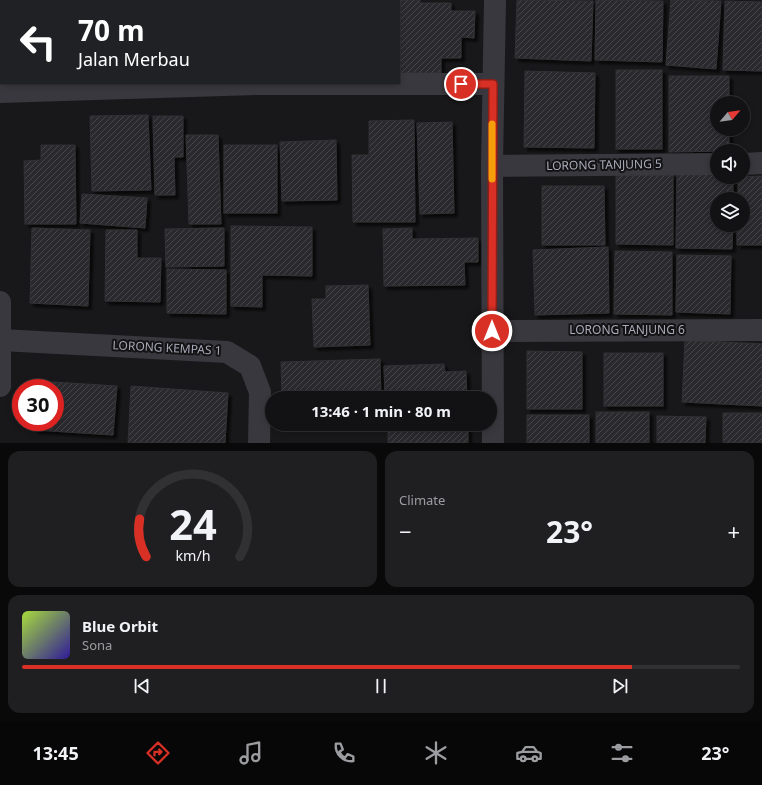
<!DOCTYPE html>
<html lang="en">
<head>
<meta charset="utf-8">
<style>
	body { margin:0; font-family:"Noto Sans",sans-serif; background:#1f1f21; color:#f1f3f6; height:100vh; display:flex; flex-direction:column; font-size:15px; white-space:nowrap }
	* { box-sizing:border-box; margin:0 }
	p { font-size:13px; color:#9c9da0 }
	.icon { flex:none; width:22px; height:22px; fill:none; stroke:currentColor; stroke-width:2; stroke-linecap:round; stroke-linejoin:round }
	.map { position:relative; height:443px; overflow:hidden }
	.panel { display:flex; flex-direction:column; gap:8px; padding:8px; background:#0a090a; flex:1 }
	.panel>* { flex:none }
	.top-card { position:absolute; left:0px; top:0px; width:400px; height:84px; box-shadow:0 2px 6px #0003,0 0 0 1px #313133; background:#202124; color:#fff; overflow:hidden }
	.needle { width:26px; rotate:61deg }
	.tools { position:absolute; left:710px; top:96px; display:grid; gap:8px }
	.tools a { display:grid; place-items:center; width:40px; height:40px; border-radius:50%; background:#121113; box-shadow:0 2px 6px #0003,0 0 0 1px #313133; font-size:20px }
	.speed { position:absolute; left:12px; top:379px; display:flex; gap:8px; font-size:20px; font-weight:700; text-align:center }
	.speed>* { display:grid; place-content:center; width:52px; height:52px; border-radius:50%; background:#121113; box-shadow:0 2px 6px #0003,0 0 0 1px #313133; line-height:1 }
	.speed .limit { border:6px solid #d22; background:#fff; color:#111 }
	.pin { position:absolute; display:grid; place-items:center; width:34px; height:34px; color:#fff; margin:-17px; border:2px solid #fff; border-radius:50%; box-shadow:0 1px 4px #0007 }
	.me { position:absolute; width:44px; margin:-22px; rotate:0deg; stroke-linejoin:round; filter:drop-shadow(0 0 3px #0008) }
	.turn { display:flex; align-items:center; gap:14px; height:84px; padding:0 12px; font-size:18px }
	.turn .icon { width:52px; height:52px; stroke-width:2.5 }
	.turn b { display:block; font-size:28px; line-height:34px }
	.big { font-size:30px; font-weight:700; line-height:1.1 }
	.panel .card { flex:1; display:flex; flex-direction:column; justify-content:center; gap:6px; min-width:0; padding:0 14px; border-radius:12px; background:#1f1f21 }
	.panel .dial { align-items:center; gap:0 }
	.dial svg { height:104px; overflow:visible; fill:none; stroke:#313133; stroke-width:7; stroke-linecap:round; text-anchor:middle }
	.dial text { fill:#f1f3f6; stroke:none }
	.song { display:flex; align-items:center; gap:12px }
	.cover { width:48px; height:48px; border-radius:6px; background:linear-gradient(135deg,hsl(80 70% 55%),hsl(250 70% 35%)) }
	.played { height:4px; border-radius:2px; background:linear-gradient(90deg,#d93025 85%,#313133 85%) }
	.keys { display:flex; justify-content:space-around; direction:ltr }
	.heat { display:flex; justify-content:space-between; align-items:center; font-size:22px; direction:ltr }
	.panel .tiles { flex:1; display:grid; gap:8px; grid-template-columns:1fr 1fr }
	.card:last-child { grid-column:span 2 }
	.trip { position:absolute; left:265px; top:391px; width:232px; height:40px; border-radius:20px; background:#121113; box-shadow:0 2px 6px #0003,0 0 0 1px #313133; font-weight:700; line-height:40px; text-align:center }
	.tab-bar { display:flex; height:64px; justify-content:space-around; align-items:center; background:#070708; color:#9c9da0 }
	.tab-bar .icon { width:28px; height:28px }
	.tab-bar .selected { color:#d93025 }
	.tab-bar b { font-size:18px; color:#f1f3f6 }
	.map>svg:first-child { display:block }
	.building { fill:url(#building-hatch); stroke:#323135; filter:url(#shadow) }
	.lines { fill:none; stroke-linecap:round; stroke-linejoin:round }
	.minor { stroke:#39383e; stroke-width:22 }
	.route-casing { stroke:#8d1f18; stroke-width:10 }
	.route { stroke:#d93025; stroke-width:7 }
	.slow { stroke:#f59e0b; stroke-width:7 }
	.labels { text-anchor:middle; stroke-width:4; stroke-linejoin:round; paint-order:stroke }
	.street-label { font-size:12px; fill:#aaabb9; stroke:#131214 }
</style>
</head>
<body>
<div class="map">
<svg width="762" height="443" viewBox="0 0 762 443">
	<defs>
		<pattern id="building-hatch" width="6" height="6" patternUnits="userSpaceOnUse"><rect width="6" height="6" fill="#2b2a2d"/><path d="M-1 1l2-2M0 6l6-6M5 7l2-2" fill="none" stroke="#474649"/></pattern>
		<filter id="shadow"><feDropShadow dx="3.5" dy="3.5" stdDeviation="1" flood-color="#0009"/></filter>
	</defs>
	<rect width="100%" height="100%" fill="#181719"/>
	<g class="building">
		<polygon points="0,0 42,0 1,1 1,60"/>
		<rect x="47" y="0" width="54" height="1"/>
		<rect x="111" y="0" width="55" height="1"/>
		<rect x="180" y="0" width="62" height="1"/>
		<rect x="285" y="0" width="87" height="1"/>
		<polygon points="381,0 420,0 420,3 451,3 451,11 475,11 474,38 461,37 461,58 441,58 441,73 399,73 399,1"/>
		<polygon points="517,0 593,1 591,61 515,58"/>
		<polygon points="596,0 663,1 662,62 595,60"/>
		<polygon points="671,0 721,1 716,69 666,65"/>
		<polygon points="725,1 762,2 762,71 723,70"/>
		<rect x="616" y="70" width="46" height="79"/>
		<polygon points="525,71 595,73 594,148 524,147"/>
		<polygon points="669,76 729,76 729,103 717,103 717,129 729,129 729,151 669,152"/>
		<polygon points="148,115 151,190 92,191 90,116"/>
		<polygon points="153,116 183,116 183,157 174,157 175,195 155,195"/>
		<polygon points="414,120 415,222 353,222 352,155 369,155 369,121"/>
		<polygon points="452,122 454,213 420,214 417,123"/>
		<polygon points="186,135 218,135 221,224 189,224"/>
		<polygon points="336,140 337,200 282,201 280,142"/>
		<polygon points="41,145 75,145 76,224 25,224 24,161 41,160"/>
		<rect x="224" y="145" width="53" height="68"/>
		<polygon points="677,172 717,173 717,177 733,177 733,199 717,199 717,225 733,225 732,249 676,248"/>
		<polygon points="616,174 673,175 673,245 616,244"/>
		<polygon points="762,176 762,245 737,245 737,225 743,225 743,199 738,199 738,177"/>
		<polygon points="542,186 604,186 605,245 542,245"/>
		<polygon points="82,194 147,198 145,228 80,223"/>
		<polygon points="231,226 312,227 312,276 262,275 262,307 231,306"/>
		<polygon points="32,228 90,230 88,306 30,303"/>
		<polygon points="224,228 224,266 166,267 165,229"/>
		<polygon points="412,228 412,239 478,238 478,262 464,262 465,285 384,286 383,229"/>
		<polygon points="106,230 137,230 137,258 161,258 160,302 105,301"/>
		<polygon points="608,247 609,313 535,315 533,250"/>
		<polygon points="615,251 672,252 672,315 614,314"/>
		<polygon points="677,255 731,256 730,314 676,312"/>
		<polygon points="167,269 226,270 226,314 167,313"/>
		<polygon points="368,285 370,345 314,347 312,299 326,299 326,286"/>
		<polygon points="685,340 762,344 762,406 682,402"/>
		<polygon points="527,351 582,352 582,409 527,409"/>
		<rect x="604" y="353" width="59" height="53"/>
		<polygon points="380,359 381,398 282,398 281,362"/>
		<polygon points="444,364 445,372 466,371 467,398 385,398 384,366"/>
		<polygon points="38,381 117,386 113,435 35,430 35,422 55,422 55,388 38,388"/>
		<polygon points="131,386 228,393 225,443 128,443"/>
		<rect x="596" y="412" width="53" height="31"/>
		<rect x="723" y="413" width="39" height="30"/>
		<rect x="527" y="415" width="62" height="28"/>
		<polygon points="657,416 706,417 705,443 657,443"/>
		<polygon points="468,427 468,443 388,443 388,429"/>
	</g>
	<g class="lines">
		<g class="minor">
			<polyline points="0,92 257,84 493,84"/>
			<polyline points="743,164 762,163"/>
			<polyline points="492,166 717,164"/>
			<polyline points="0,302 0,386"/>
			<polyline points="492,331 762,330"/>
			<polyline points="1,340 227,352 250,366 260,392 259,443"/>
			<polyline points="493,443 492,166 495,0"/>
		</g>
	</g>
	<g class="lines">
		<g class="route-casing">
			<polyline id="route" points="461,84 493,84 492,331"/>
		</g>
		<use href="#route" class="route"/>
		<polyline class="slow" points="492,179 492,124"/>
	</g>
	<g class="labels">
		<g class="street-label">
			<text transform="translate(604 165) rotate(-1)" y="4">LORONG TANJUNG 5</text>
			<text x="627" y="334">LORONG TANJUNG 6</text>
			<text transform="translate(167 348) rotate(3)" y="4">LORONG KEMPAS 1</text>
		</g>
	</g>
</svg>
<div class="tools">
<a><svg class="needle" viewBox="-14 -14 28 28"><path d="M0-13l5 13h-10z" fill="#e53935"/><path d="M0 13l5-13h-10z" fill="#9c9da0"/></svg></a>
<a><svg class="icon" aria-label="sound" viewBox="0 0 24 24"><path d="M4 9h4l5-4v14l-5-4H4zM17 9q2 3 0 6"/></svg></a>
<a><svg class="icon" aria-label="layers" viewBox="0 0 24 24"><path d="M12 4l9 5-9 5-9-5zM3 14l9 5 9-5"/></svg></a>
</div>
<div class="speed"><div class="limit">30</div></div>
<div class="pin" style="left:461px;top:84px;background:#d93025"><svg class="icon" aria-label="arrive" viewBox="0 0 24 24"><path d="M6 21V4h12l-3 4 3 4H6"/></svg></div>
<svg class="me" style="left:492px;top:331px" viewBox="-20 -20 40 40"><circle r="17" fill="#d93025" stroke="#fff" stroke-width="3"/><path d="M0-11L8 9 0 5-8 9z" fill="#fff"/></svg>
<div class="trip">13:46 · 1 min · 80 m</div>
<div class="top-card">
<div class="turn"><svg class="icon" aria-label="left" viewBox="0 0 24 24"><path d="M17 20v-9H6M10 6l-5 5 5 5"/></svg><div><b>70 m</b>Jalan Merbau</div></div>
</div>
</div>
<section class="panel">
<div class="tiles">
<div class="card dial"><svg viewBox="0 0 100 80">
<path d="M14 69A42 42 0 1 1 86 69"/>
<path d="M14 69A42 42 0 0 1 9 40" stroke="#d93025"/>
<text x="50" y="56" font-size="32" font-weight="700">24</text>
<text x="50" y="72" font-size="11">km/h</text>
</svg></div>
<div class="card"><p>Climate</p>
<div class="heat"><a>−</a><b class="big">23°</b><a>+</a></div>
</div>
<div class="card">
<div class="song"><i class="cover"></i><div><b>Blue Orbit</b><p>Sona</p></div></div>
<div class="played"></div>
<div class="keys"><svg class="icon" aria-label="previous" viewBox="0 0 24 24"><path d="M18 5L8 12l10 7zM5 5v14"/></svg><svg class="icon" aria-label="pause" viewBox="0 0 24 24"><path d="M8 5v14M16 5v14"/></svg><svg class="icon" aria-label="next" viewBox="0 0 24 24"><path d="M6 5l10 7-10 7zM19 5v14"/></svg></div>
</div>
</div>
</section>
<nav class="tab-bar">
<b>13:45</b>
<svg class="icon selected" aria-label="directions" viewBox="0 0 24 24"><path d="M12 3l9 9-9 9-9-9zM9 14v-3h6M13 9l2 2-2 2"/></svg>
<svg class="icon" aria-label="music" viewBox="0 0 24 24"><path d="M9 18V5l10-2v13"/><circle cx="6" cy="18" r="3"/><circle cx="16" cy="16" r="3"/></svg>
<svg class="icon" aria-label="phone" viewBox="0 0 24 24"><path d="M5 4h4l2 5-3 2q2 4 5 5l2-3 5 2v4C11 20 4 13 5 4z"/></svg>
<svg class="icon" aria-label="climate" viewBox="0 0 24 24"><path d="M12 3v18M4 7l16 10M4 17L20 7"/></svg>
<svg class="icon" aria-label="car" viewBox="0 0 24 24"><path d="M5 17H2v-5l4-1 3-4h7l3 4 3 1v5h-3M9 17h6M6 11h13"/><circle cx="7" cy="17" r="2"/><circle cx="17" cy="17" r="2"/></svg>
<svg class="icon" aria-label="filters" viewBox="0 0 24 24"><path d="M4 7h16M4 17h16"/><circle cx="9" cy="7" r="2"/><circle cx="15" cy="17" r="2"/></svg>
<b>23°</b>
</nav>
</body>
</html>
